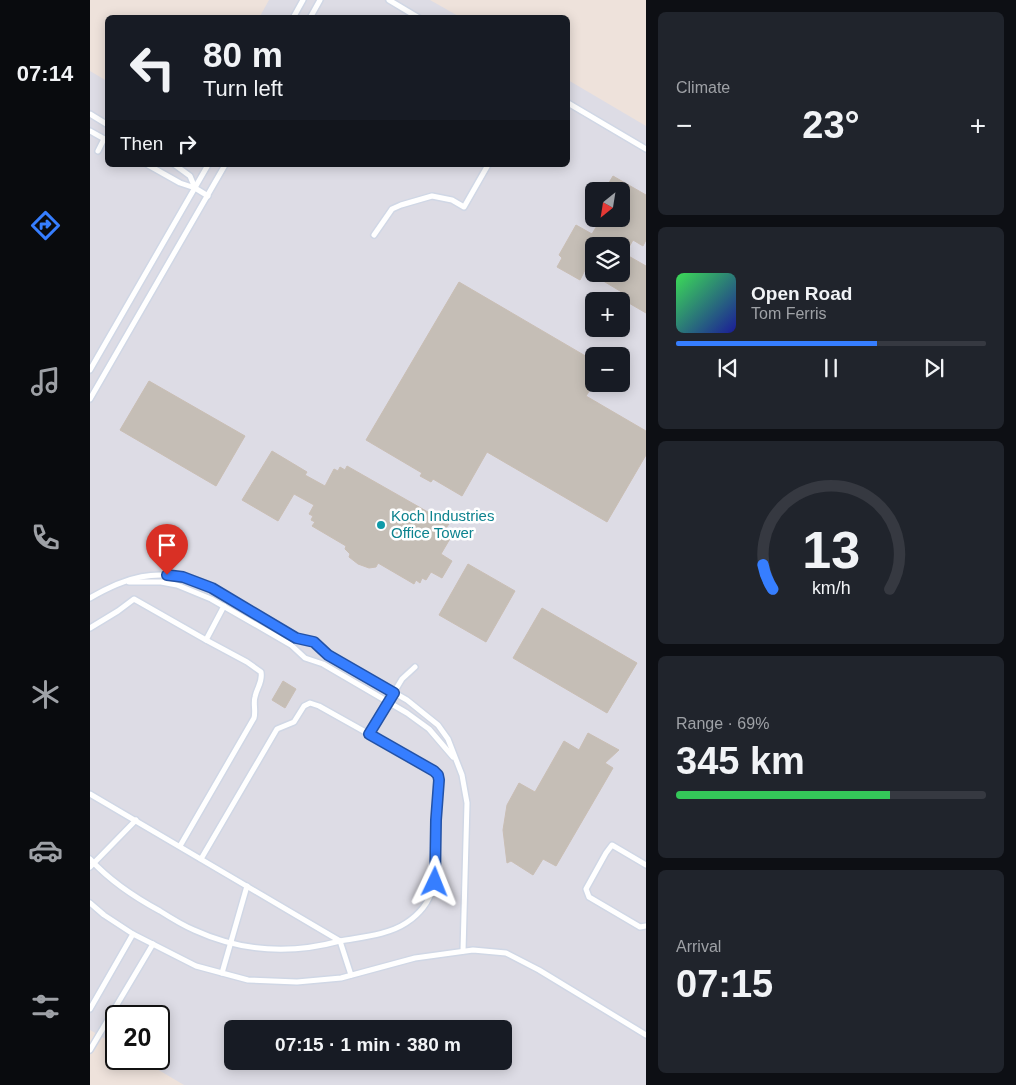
<!DOCTYPE html>
<html lang="en">
<head>
<meta charset="utf-8">
<style>
	body { margin:0; font-family:Helvetica,sans-serif; background:#20242c; color:#f1f3f6; height:100vh; display:flex; flex-direction:column; font-size:19px; white-space:nowrap }
	* { box-sizing:border-box; margin:0 }
	p { font-size:16px; color:#9ea1a6 }
	.icon { flex:none; width:28px; height:28px; fill:none; stroke:currentColor; stroke-width:2; stroke-linecap:round; stroke-linejoin:round }
	.map { position:relative; flex:1; overflow:hidden }
	.drawer { display:flex; flex-direction:column; gap:12px; padding:12px; background:#0d0f14; width:370px }
	.drawer>* { flex:none }
	.hud { position:absolute; left:15px; top:15px; width:465px; height:152px; border-radius:8px; box-shadow:0 2px 12px #0003; background:#171b24; color:#f1f3f6; overflow:hidden }
	.needle { width:32px; rotate:210deg }
	.controls { position:absolute; left:495px; top:182px; display:grid; gap:10px }
	.controls a { display:grid; place-items:center; width:45px; height:45px; border-radius:8px; background:#171b24; box-shadow:0 2px 12px #0003; font-size:25px }
	.speed { position:absolute; left:15px; top:1005px; display:flex; gap:10px; font-size:25px; font-weight:700; text-align:center }
	.speed>* { display:grid; place-content:center; width:65px; height:65px; border-radius:50%; background:#171b24; box-shadow:0 2px 12px #0003; line-height:1 }
	.speed .limit { border:2px solid #111; border-radius:8px; background:#fff; color:#111 }
	.pin { position:absolute; display:grid; place-items:center; width:42px; height:42px; color:#fff; margin:-51px -21px; border-radius:50% 50% 50% 0; rotate:-45deg; box-shadow:0 0 5px #0007 }
	.pin .icon { rotate:45deg }
	.me { position:absolute; width:55px; margin:-28px; rotate:2deg; stroke-linejoin:round; filter:drop-shadow(0 0 4px #0008) }
	.turn { display:flex; align-items:center; gap:18px; height:105px; padding:0 15px; font-size:22px }
	.turn .icon { width:65px; height:65px; stroke-width:2.5 }
	.turn b { display:block; font-size:35px; line-height:42px }
	.then { display:flex; align-items:center; height:48px; padding:0 15px; background:#0003; gap:10px; font-size:19px }
	.big { font-size:38px; font-weight:700; line-height:1.1 }
	.drawer .card { flex:1; display:flex; flex-direction:column; justify-content:center; gap:8px; min-width:0; padding:0 18px; border-radius:8px; background:#20242c }
	.drawer .dial { align-items:center; gap:0 }
	.dial svg { height:130px; overflow:visible; fill:none; stroke:#363941; stroke-width:7; stroke-linecap:round; text-anchor:middle }
	.dial text { fill:#f1f3f6; stroke:none }
	.song { display:flex; align-items:center; gap:15px }
	.cover { width:60px; height:60px; border-radius:8px; background:linear-gradient(135deg,hsl(130 70% 55%),hsl(240 70% 35%)) }
	.played { height:5px; border-radius:2px; background:linear-gradient(90deg,#367eff 65%,#363941 65%) }
	.keys { display:flex; justify-content:space-around; direction:ltr }
	.heat { display:flex; justify-content:space-between; align-items:center; font-size:28px; direction:ltr }
	.charge { height:8px; border-radius:4px; background:linear-gradient(90deg,#34c759 69%,#363941 0) }
	.trip { position:absolute; left:134px; top:1020px; width:288px; height:50px; border-radius:8px; background:#171b24; box-shadow:0 2px 12px #0003; font-weight:700; line-height:50px; text-align:center }
	main { display:flex; flex:1; min-height:0 }
	.tabs { display:flex; flex-direction:column; width:90px; justify-content:space-around; align-items:center; background:#090b0e; color:#9ea1a6 }
	.tabs .icon { width:35px; height:35px }
	.tabs .on { color:#367eff }
	.tabs b { font-size:22px; color:#f1f3f6 }
	.map>svg:first-child { display:block }
	.industrial { fill:#dddce5; fill-rule:evenodd }
	.building { fill:#c5beb6; stroke:#c9beb4; fill-rule:evenodd }
	.lines { fill:none; stroke-linecap:round; stroke-linejoin:round }
	.service-casing { stroke:#d0d7e5; stroke-width:8 }
	.service { stroke:#fff; stroke-width:5 }
	.route-casing { stroke:#2352a6; stroke-width:12 }
	.route { stroke:#367eff; stroke-width:9 }
	.culture-dot { fill:#0f9aa8; stroke:#fff; stroke-width:2 }
	.labels { text-anchor:middle; stroke-width:5; stroke-linejoin:round; paint-order:stroke }
	.culture-label { font-size:15px; fill:#0d838f; stroke:#fff; text-anchor:start }
</style>
</head>
<body>
<main>
<nav class="tabs">
<b>07:14</b>
<svg class="icon on" aria-label="directions" viewBox="0 0 24 24"><path d="M12 3l9 9-9 9-9-9zM9 14v-3h6M13 9l2 2-2 2"/></svg>
<svg class="icon" aria-label="music" viewBox="0 0 24 24"><path d="M9 18V5l10-2v13"/><circle cx="6" cy="18" r="3"/><circle cx="16" cy="16" r="3"/></svg>
<svg class="icon" aria-label="phone" viewBox="0 0 24 24"><path d="M5 4h4l2 5-3 2q2 4 5 5l2-3 5 2v4C11 20 4 13 5 4z"/></svg>
<svg class="icon" aria-label="climate" viewBox="0 0 24 24"><path d="M12 3v18M4 7l16 10M4 17L20 7"/></svg>
<svg class="icon" aria-label="car" viewBox="0 0 24 24"><path d="M5 17H2v-5l4-1 3-4h7l3 4 3 1v5h-3M9 17h6M6 11h13"/><circle cx="7" cy="17" r="2"/><circle cx="17" cy="17" r="2"/></svg>
<svg class="icon" aria-label="filters" viewBox="0 0 24 24"><path d="M4 7h16M4 17h16"/><circle cx="9" cy="7" r="2"/><circle cx="15" cy="17" r="2"/></svg>
</nav>
<div class="map">
<svg width="556" height="1085" viewBox="0 0 556 1085">
	<rect width="100%" height="100%" fill="#eee2db"/>
	<g class="industrial">
		<polygon points="179,0 340,0 370,17 169,18"/>
		<path d="M0,71L17,81L18,165H478V80L556,126V1085H94L50,1059H69V1016H26V1045L0,1030ZM504,191H531V219H504ZM504,246H531V274H504ZM504,301H531V329H504ZM504,356H531V384H504ZM142,1029H412V1061H142Z"/>
	</g>
	<g class="building">
		<path d="M523,176L556,195V240L553,246L543,240L535,254L556,266V313L532,299L535,294L495,270L490,280L467,267L472,258L469,255L486,225L502,234L511,219H531V191H514ZM504,246H531V274H504Z"/>
		<polygon points="369,282 504,361 504,384 496,396 556,431 556,455 517,522 397,452 372,496 343,479 341,482 330,476 332,473 276,440"/>
		<polygon points="59,381 155,436 126,486 30,430"/>
		<polygon points="182,451 217,472 215,475 235,486 244,469 248,471 250,467 255,470 257,466 359,524 356,528 360,530 358,535 361,537 351,554 362,561 352,578 341,572 336,580 332,578 330,583 326,580 324,584 288,563 286,567 279,568 268,564 259,557 260,554 255,549 256,546 222,526 225,522 221,520 223,516 219,514 224,505 204,494 188,521 152,500"/>
		<polygon points="378,564 425,591 396,642 349,615"/>
		<polygon points="452,608 547,663 517,713 423,658"/>
		<polygon points="193,681 206,689 195,708 182,700"/>
		<polygon points="498,733 529,750 515,763 523,768 466,866 453,859 443,875 421,861 417,863 413,830 417,805 429,783 445,792 474,741 489,750"/>
	</g>
	<g class="lines">
		<g class="service-casing">
			<g id="service">
				<polyline points="299,0 329,18"/>
				<polyline points="203,18 213,0"/>
				<polyline points="220,18 230,0"/>
				<polyline points="478,103 556,149"/>
				<polyline points="0,114 18,125"/>
				<polyline points="0,131 18,141"/>
				<polyline points="8,151 14,139"/>
				<polyline points="58,165 90,183 105,188 118,196"/>
				<polyline points="85,165 100,176 105,188"/>
				<polyline points="284,235 302,209 311,205 342,196 362,200 374,207 398,165"/>
				<polyline points="0,370 118,165"/>
				<polyline points="0,399 135,165"/>
				<polyline points="39,582 71,582 87,585 121,599 201,645 215,658 233,664 317,713 339,729 363,757"/>
				<path d="M0,598C36,577 66,568 107,581L206,638L224,642L238,655L317,700L348,725L358,739L372,775L377,803L373,951"/>
				<polyline points="0,628 28,611 44,599 116,640 134,606"/>
				<polyline points="0,794 250,941"/>
				<path d="M90,846L164,718C166,711 163,703 165,697C167,687 173,682 171,672L157,662L116,640"/>
				<path d="M0,859C20,881 44,897 70,911C81,918 92,925 104,930C152,952 199,955 250,941"/>
				<polyline points="111,859 187,729 204,722 214,706 220,703 229,706 279,734"/>
				<polyline points="556,865 522,845 516,853 496,889 499,897 550,927 556,926"/>
				<polyline points="0,867 46,820"/>
				<polyline points="0,903 14,915 43,934 106,966 158,980 207,982 251,978 325,958 383,950 416,953 449,970 556,1035"/>
				<polyline points="132,973 157,886"/>
				<path d="M261,975L250,941C271,937 298,935 316,923C353,899 346,864 346,826C346,811 348,795 349,780L347,775L279,734L312,679L325,667"/>
				<polyline points="0,1009 43,934"/>
				<polyline points="0,1050 63,944"/>
			</g>
		</g>
		<use href="#service" class="service"/>
	</g>
	<g class="lines">
		<g class="route-casing">
			<polyline id="route" points="77,575 93,577 122,588 206,638 224,642 238,655 304,693 279,734 344,771 348,775 349,780 346,820 345,882"/>
		</g>
		<use href="#route" class="route"/>
	</g>
	<circle class="culture-dot" cx="291" cy="525" r="5"/>
	<g class="labels">
		<g class="culture-label">
			<text x="301" y="521">Koch Industries<tspan x="301" dy="17">Office Tower</tspan></text>
		</g>
	</g>
</svg>
<div class="controls">
<a><svg class="needle" viewBox="-14 -14 28 28"><path d="M0-13l5 13h-10z" fill="#e53935"/><path d="M0 13l5-13h-10z" fill="#9ea1a6"/></svg></a>
<a><svg class="icon" aria-label="layers" viewBox="0 0 24 24"><path d="M12 4l9 5-9 5-9-5zM3 14l9 5 9-5"/></svg></a>
<a>+</a>
<a>−</a>
</div>
<div class="speed"><div class="limit">20</div></div>
<div class="pin" style="left:77px;top:575px;background:#d93025"><svg class="icon" aria-label="arrive" viewBox="0 0 24 24"><path d="M6 21V4h12l-3 4 3 4H6"/></svg></div>
<svg class="me" style="left:345px;top:882px" viewBox="-20 -20 40 40"><path d="M0-17L14 15 0 8-14 15z" fill="#367eff" stroke="#fff" stroke-width="4"/></svg>
<div class="trip">07:15 · 1 min · 380 m</div>
<div class="hud">
<div class="turn"><svg class="icon" aria-label="left" viewBox="0 0 24 24"><path d="M17 20v-9H6M10 6l-5 5 5 5"/></svg><div><b>80 m</b>Turn left</div></div>
<div class="then">Then<svg class="icon" aria-label="right" viewBox="0 0 24 24"><path d="M7 20v-9h11M14 6l5 5-5 5"/></svg></div>
</div>
</div>
<section class="drawer">
<div class="card"><p>Climate</p>
<div class="heat"><a>−</a><b class="big">23°</b><a>+</a></div>
</div>
<div class="card">
<div class="song"><i class="cover"></i><div><b>Open Road</b><p>Tom Ferris</p></div></div>
<div class="played"></div>
<div class="keys"><svg class="icon" aria-label="previous" viewBox="0 0 24 24"><path d="M18 5L8 12l10 7zM5 5v14"/></svg><svg class="icon" aria-label="pause" viewBox="0 0 24 24"><path d="M8 5v14M16 5v14"/></svg><svg class="icon" aria-label="next" viewBox="0 0 24 24"><path d="M6 5l10 7-10 7zM19 5v14"/></svg></div>
</div>
<div class="card dial"><svg viewBox="0 0 100 80">
<path d="M14 69A42 42 0 1 1 86 69"/>
<path d="M14 69A42 42 0 0 1 8 54" stroke="#367eff"/>
<text x="50" y="56" font-size="32" font-weight="700">13</text>
<text x="50" y="72" font-size="11">km/h</text>
</svg></div>
<div class="card"><p>Range · 69%</p><b class="big">345 km</b><div class="charge"></div></div>
<div class="card"><p>Arrival</p><b class="big">07:15</b></div>
</section>
</main>
</body>
</html>
